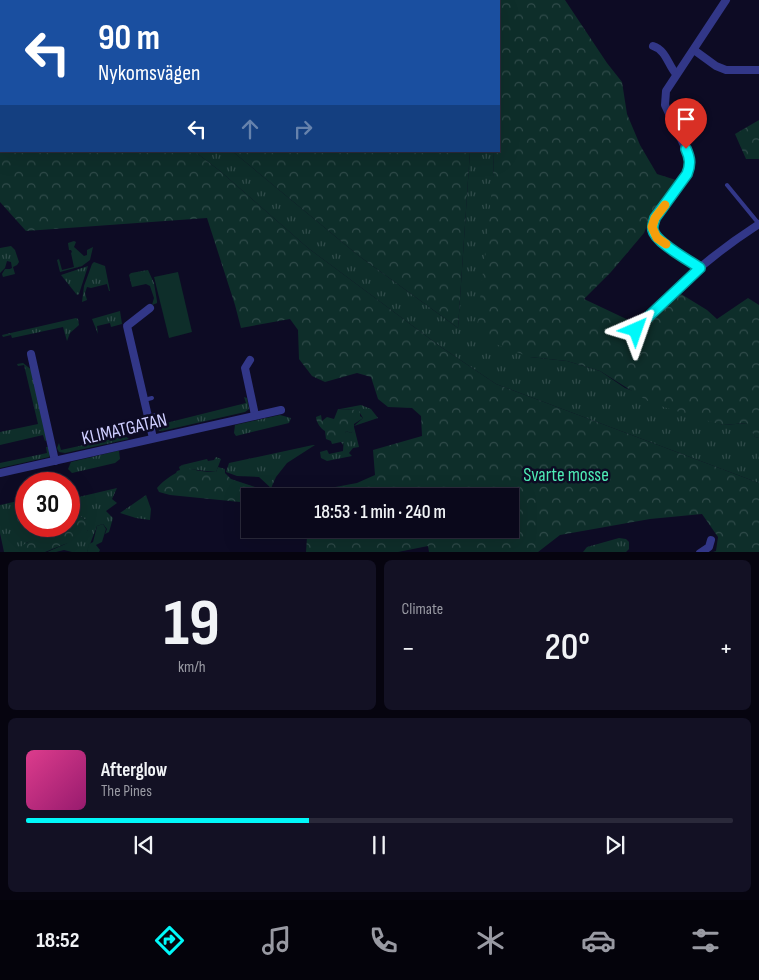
<!DOCTYPE html>
<html lang="en">
<head>
<meta charset="utf-8">
<style>
	body { margin:0; font-family:"Sofia Sans Condensed",sans-serif; background:#131124; color:#f1f3f6; height:100vh; display:flex; flex-direction:column; font-size:19px; white-space:nowrap }
	* { box-sizing:border-box; margin:0 }
	p { font-size:16px; color:#999aa3 }
	.icon { flex:none; width:28px; height:28px; fill:none; stroke:currentColor; stroke-width:2; stroke-linecap:round; stroke-linejoin:round }
	.map { position:relative; height:552px; overflow:hidden }
	.side { display:flex; flex-direction:column; gap:8px; padding:8px; background:#06040f; flex:1 }
	.side>* { flex:none }
	.hud { position:absolute; left:0px; top:0px; width:500px; height:152px; box-shadow:0 5px 20px #0002,0 0 0 1px #2a293a; background:#1a4fa0; color:#fff; overflow:hidden }
	.speed { position:absolute; left:15px; top:472px; display:flex; gap:10px; font-size:25px; font-weight:700; text-align:center }
	.speed>* { display:grid; place-content:center; width:65px; height:65px; border-radius:50%; background:#0a081b; box-shadow:0 5px 20px #0002,0 0 0 1px #2a293a; line-height:1 }
	.speed .limit { border:8px solid #d22; background:#fff; color:#111 }
	.pin { position:absolute; display:grid; place-items:center; width:42px; height:42px; color:#fff; margin:-51px -21px; border-radius:50% 50% 50% 0; rotate:-45deg; box-shadow:0 0 5px #0007 }
	.pin .icon { rotate:45deg }
	.me { position:absolute; width:55px; margin:-28px; rotate:43deg; stroke-linejoin:round; filter:drop-shadow(0 0 4px #0008) }
	.turn { display:flex; align-items:center; gap:18px; height:105px; padding:0 15px; font-size:22px }
	.turn .icon { width:65px; height:65px; stroke-width:2.5 }
	.turn b { display:block; font-size:35px; line-height:42px }
	.lanes { display:flex; align-items:center; height:48px; padding:0 15px; background:#0003; justify-content:center; gap:25px; direction:ltr }
	.lanes .off { opacity:.35 }
	.big { font-size:38px; font-weight:600; line-height:1.1 }
	.side .card { flex:1; display:flex; flex-direction:column; justify-content:center; gap:8px; min-width:0; padding:0 18px; border-radius:8px; background:#131124 }
	.side .dial { align-items:center; gap:0 }
	.dial b { font-size:65px; line-height:1 }
	.song { display:flex; align-items:center; gap:15px }
	.cover { width:60px; height:60px; border-radius:8px; background:linear-gradient(135deg,hsl(330 70% 55%),hsl(320 70% 35%)) }
	.played { height:5px; border-radius:2px; background:linear-gradient(90deg,#00f8f9 40%,#2a293a 40%) }
	.keys { display:flex; justify-content:space-around; direction:ltr }
	.heat { display:flex; justify-content:space-between; align-items:center; font-size:28px; direction:ltr }
	.side .tiles { flex:1; display:grid; gap:8px; grid-template-columns:1fr 1fr }
	.card:last-child { grid-column:span 2 }
	.trip { position:absolute; left:241px; top:488px; width:278px; height:50px; border-radius:0px; background:#0a081b; box-shadow:0 5px 20px #0002,0 0 0 1px #2a293a; font-weight:600; line-height:50px; text-align:center }
	.dock { display:flex; height:80px; justify-content:space-around; align-items:center; background:#04030b; color:#999aa3 }
	.dock .icon { width:35px; height:35px }
	.dock .current { color:#00f8f9 }
	.dock b { font-size:22px; color:#f1f3f6 }
	.map>svg:first-child { display:block }
	.grass { fill:url(#grass-tufts) }
	.forest { fill:url(#forest-crowns) }
	.park { fill:#0e2e2a }
	.lines { fill:none; stroke-linecap:round; stroke-linejoin:round }
	.lane { stroke:#323788; stroke-width:4 }
	.street { stroke:#323788; stroke-width:8 }
	.route-casing { stroke:#00a1a2; stroke-width:12 }
	.route { stroke:#00f8f9; stroke-width:9 }
	.slow { stroke:#f59e0b; stroke-width:9 }
	.labels { text-anchor:middle; stroke-width:5; stroke-linejoin:round; paint-order:stroke }
	.street-label { font-size:19px; fill:#cfceff; stroke:#0d0b24 }
	.park-label { font-size:19px; fill:#4eebb5; stroke:#0d0b24 }
</style>
</head>
<body>
<div class="map">
<svg width="759" height="553" viewBox="0 0 759 553">
	<defs>
		<pattern id="grass-tufts" width="24" height="20" patternUnits="userSpaceOnUse" patternTransform="scale(1.25)"><rect width="24" height="20" fill="#0e2e2a"/><path d="M3 7l-1-3M5 7V3M7 7l1-3M15 17l-1-3M17 17v-4M19 17l1-3" fill="none" stroke="#304b4a"/></pattern>
		<pattern id="forest-crowns" width="20" height="18" patternUnits="userSpaceOnUse" patternTransform="scale(1.25)"><rect width="20" height="18" fill="#0e2e2a"/><path d="M2 6a3 3 0 1 1 6 0M12 15a3 3 0 1 1 6 0" fill="none" stroke="#304b4a"/></pattern>
	</defs>
	<rect width="100%" height="100%" fill="#0d0b24"/>
	<g class="grass">
		<polygon points="194,151 232,151 359,256 458,328 470,151 494,151 493,178 530,357 567,361 600,371 625,388 723,425 748,423 755,437 759,438 759,483 496,384 441,347 308,248 220,171"/>
		<polygon points="74,241 76,242 74,247 84,256 87,255 87,250 93,247 90,260 82,266 60,272 57,260 59,259 62,270 74,267 71,253 72,252 71,250 69,250 68,243"/>
		<polygon points="11,246 15,250 19,262 17,265 13,267 15,274 3,277 2,274 5,269 10,269 12,268 11,262 7,261 5,268 0,273 0,248"/>
		<polygon points="94,262 105,266 110,291 109,291 107,284 91,288 87,287 85,293 87,300 82,302 84,286 92,264"/>
		<polygon points="88,266 79,294 77,295 61,275"/>
		<polygon points="148,270 154,283 157,301 157,303 152,305 154,298 150,286 146,284 132,287 129,275 131,273"/>
		<polygon points="120,311 122,324 111,327 110,323 97,326 98,334 92,319"/>
		<polygon points="76,318 78,319 79,325 70,333 67,341 63,327 12,338 11,335 3,337 2,335"/>
		<polygon points="23,363 33,371 47,440 45,441 43,435 0,445 0,432 38,424 24,365 18,366 17,364"/>
		<polygon points="244,397 247,398 249,409 245,412 162,431 157,430 154,426 246,403"/>
		<polygon points="361,405 371,409 378,418 354,426 363,418 358,410 340,409"/>
		<polygon points="280,415 291,418 289,423 236,436 234,433 235,425"/>
		<polygon points="354,427 359,447 353,448 349,453 352,456 327,461 321,458 320,452 327,450 329,454 343,451 344,436 346,431 351,433 354,431"/>
		<polygon points="125,436 129,439 65,453 59,452 57,448 59,443 61,450"/>
		<polygon points="313,445 315,445 287,463 276,477 271,488 259,477 237,476 226,472 229,463"/>
		<polygon points="46,447 49,447 51,452 49,457 0,468 0,463 47,453"/>
		<polygon points="117,451 119,451 120,459 115,463 72,473 68,469 71,462"/>
		<polygon points="216,457 221,459 216,472 188,469 182,465 207,459 208,461 214,460"/>
		<polygon points="117,488 112,499 117,503 106,511 113,518 109,532 105,534 107,529 103,524 97,526 87,552 72,552 64,550 56,552 45,553 72,541 80,541 88,530 86,520 76,514 69,515 69,508 71,507 70,499"/>
		<polygon points="146,495 151,509 150,520 136,518 120,513"/>
		<polygon points="25,499 26,499 26,526 35,526 35,539 26,543 24,552 4,552 0,533 0,505 18,501 19,504 26,502"/>
		<polygon points="619,538 626,539 629,542 629,549 626,552 583,552 587,547"/>
	</g>
	<g class="forest">
		<polygon points="245,0 476,0 245,1"/>
		<polygon points="497,0 565,0 607,63 622,82 627,114 640,145 657,174 676,180 651,216 644,233 611,272 584,299 639,325 650,322 681,294 707,310 717,319 748,298 759,305 759,438 755,437 747,423 723,425 705,420 651,403 600,371 567,361 530,357 476,337 493,178 494,151 499,151 499,1"/>
		<polygon points="0,5 1,151 194,151 220,171 308,248 441,347 496,384 759,483 759,552 713,552 716,551 718,537 702,514 650,519 560,535 538,552 429,552 428,546 398,552 306,552 307,537 304,529 510,529 510,496 287,496 357,483 375,475 373,450 422,436 421,416 412,408 388,407 378,399 371,377 357,373 325,382 312,376 299,359 298,330 290,319 241,328 235,305 207,218 26,231 0,202"/>
		<polygon points="759,120 759,159 746,159 735,134"/>
		<polygon points="232,151 470,151 458,328 359,256"/>
		<path d="M338,409L358,410L360,412V416L363,418L354,424V431L351,433L346,431L343,445L341,442L332,444L331,441L326,439L325,431C321,429 316,422 316,417L321,415L322,421L327,417L334,419Z"/>
		<path d="M182,465C193,471 204,472 216,472L218,467L225,469V473L231,479L255,487L262,489L272,486L268,496H250V503L170,495L159,492L157,488C163,481 169,477 176,473L177,471L180,470L179,467Z"/>
		<polygon points="76,514 86,520 92,519 95,525 93,528 88,530 86,534 88,538 85,541 65,544 45,552 24,552 22,548 23,545 35,538 35,526 69,526 69,515"/>
	</g>
	<g class="park">
		<polygon points="178,272 192,332 169,338 154,277"/>
		<polygon points="103,524 106,529 102,542 96,545 100,550 99,552 87,552 89,544 93,542 97,526"/>
	</g>
	<g class="lines">
		<g class="lane">
			<polyline points="727,185 759,224"/>
			<polyline points="144,400 152,398"/>
			<polyline points="148,417 156,415"/>
		</g>
		<g class="street">
			<path d="M653,46C666,50 668,65 676,74"/>
			<polyline points="694,50 716,66 726,70 759,70"/>
			<path d="M700,269C690,261 655,242 653,230C652,226 654,222 655,218L687,174L690,166V158L665,105L666,91L726,0"/>
			<polyline points="150,308 127,326 153,438"/>
			<path d="M636,330C671,290 714,253 759,224"/>
			<polyline points="31,354 55,461"/>
			<polyline points="250,360 245,368 255,415"/>
			<polyline points="0,473 281,410"/>
			<polyline points="700,553 709,547 711,540"/>
		</g>
	</g>
	<g class="lines">
		<g class="route-casing">
			<path id="route" d="M636,330L647,318L700,268C690,261 655,242 653,230C652,226 654,222 655,218L687,174C691,164 690,158 686,149"/>
		</g>
		<use href="#route" class="route"/>
		<polyline class="slow" points="665,205 655,218 652,227 657,238 666,244"/>
	</g>
	<g class="labels">
		<g class="street-label">
			<text transform="translate(124 428) rotate(-13)" y="7">KLIMATGATAN</text>
		</g>
		<g class="park-label">
			<text x="566" y="481">Svarte mosse</text>
		</g>
	</g>
</svg>
<div class="speed"><div class="limit">30</div></div>
<div class="pin" style="left:686px;top:149px;background:#d93025"><svg class="icon" aria-label="arrive" viewBox="0 0 24 24"><path d="M6 21V4h12l-3 4 3 4H6"/></svg></div>
<svg class="me" style="left:636px;top:330px" viewBox="-20 -20 40 40"><path d="M0-17L14 15 0 8-14 15z" fill="#00f8f9" stroke="#fff" stroke-width="4"/></svg>
<div class="trip">18:53 · 1 min · 240 m</div>
<div class="hud">
<div class="turn"><svg class="icon" aria-label="left" viewBox="0 0 24 24"><path d="M17 20v-9H6M10 6l-5 5 5 5"/></svg><div><b>90 m</b>Nykomsvägen</div></div>
<div class="lanes"><svg class="icon" aria-label="left" viewBox="0 0 24 24"><path d="M17 20v-9H6M10 6l-5 5 5 5"/></svg><svg class="icon off" aria-label="ahead" viewBox="0 0 24 24"><path d="M12 20V5M6 11l6-6 6 6"/></svg><svg class="icon off" aria-label="right" viewBox="0 0 24 24"><path d="M7 20v-9h11M14 6l5 5-5 5"/></svg></div>
</div>
</div>
<section class="side">
<div class="tiles">
<div class="card dial"><b>19</b><p>km/h</p></div>
<div class="card"><p>Climate</p>
<div class="heat"><a>−</a><b class="big">20°</b><a>+</a></div>
</div>
<div class="card">
<div class="song"><i class="cover"></i><div><b>Afterglow</b><p>The Pines</p></div></div>
<div class="played"></div>
<div class="keys"><svg class="icon" aria-label="previous" viewBox="0 0 24 24"><path d="M18 5L8 12l10 7zM5 5v14"/></svg><svg class="icon" aria-label="pause" viewBox="0 0 24 24"><path d="M8 5v14M16 5v14"/></svg><svg class="icon" aria-label="next" viewBox="0 0 24 24"><path d="M6 5l10 7-10 7zM19 5v14"/></svg></div>
</div>
</div>
</section>
<nav class="dock">
<b>18:52</b>
<svg class="icon current" aria-label="directions" viewBox="0 0 24 24"><path d="M12 3l9 9-9 9-9-9zM9 14v-3h6M13 9l2 2-2 2"/></svg>
<svg class="icon" aria-label="music" viewBox="0 0 24 24"><path d="M9 18V5l10-2v13"/><circle cx="6" cy="18" r="3"/><circle cx="16" cy="16" r="3"/></svg>
<svg class="icon" aria-label="phone" viewBox="0 0 24 24"><path d="M5 4h4l2 5-3 2q2 4 5 5l2-3 5 2v4C11 20 4 13 5 4z"/></svg>
<svg class="icon" aria-label="climate" viewBox="0 0 24 24"><path d="M12 3v18M4 7l16 10M4 17L20 7"/></svg>
<svg class="icon" aria-label="car" viewBox="0 0 24 24"><path d="M5 17H2v-5l4-1 3-4h7l3 4 3 1v5h-3M9 17h6M6 11h13"/><circle cx="7" cy="17" r="2"/><circle cx="17" cy="17" r="2"/></svg>
<svg class="icon" aria-label="filters" viewBox="0 0 24 24"><path d="M4 7h16M4 17h16"/><circle cx="9" cy="7" r="2"/><circle cx="15" cy="17" r="2"/></svg>
</nav>
</body>
</html>
